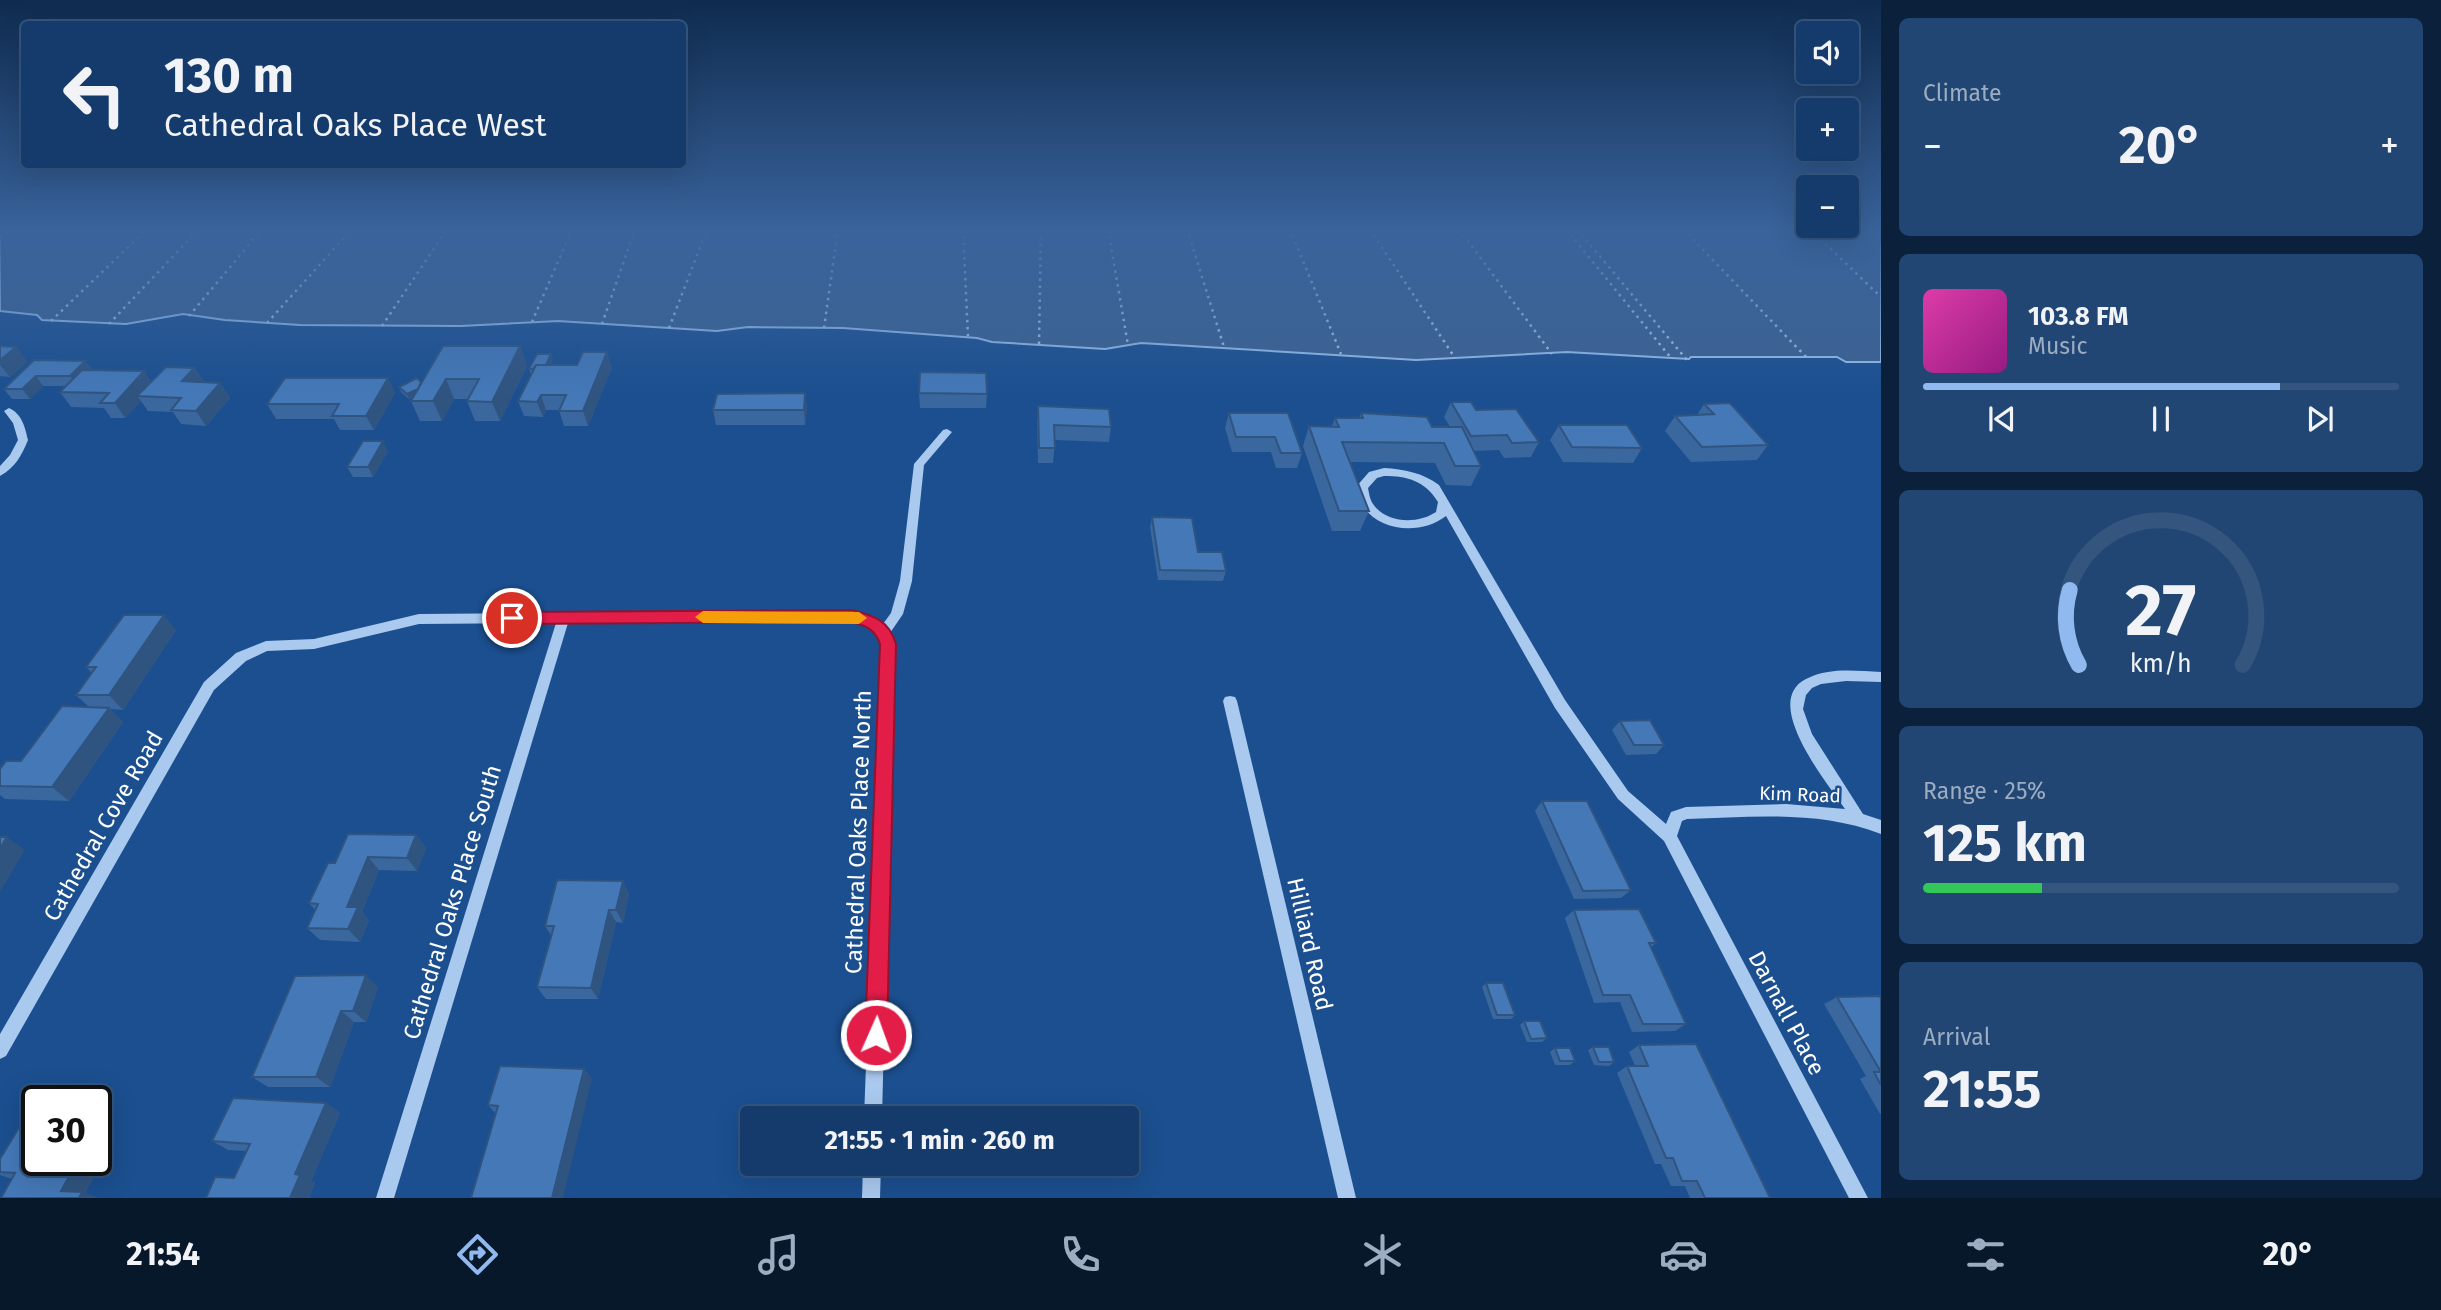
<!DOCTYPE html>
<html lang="en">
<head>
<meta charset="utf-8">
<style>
	body { margin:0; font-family:"Fira Sans",sans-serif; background:#214673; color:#f1f3f6; height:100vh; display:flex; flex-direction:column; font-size:26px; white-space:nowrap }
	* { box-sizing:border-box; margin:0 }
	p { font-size:23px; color:#9dadc1 }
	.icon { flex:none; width:38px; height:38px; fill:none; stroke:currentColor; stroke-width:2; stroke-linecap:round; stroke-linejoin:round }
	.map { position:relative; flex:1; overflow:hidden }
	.drawer { display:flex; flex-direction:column; gap:18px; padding:18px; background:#0b203b; width:560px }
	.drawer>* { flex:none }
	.banner { position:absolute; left:21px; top:21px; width:665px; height:147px; border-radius:7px; box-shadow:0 7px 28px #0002,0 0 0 2px #33557e; background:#143b6b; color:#f1f3f6; overflow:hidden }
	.buttons { position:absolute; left:1796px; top:21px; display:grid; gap:14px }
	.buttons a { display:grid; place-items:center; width:63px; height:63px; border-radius:7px; background:#143b6b; box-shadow:0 7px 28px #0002,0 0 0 2px #33557e; font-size:35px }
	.speed { position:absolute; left:21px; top:1085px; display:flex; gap:14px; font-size:35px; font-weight:700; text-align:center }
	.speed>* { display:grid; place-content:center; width:91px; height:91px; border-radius:50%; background:#143b6b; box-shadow:0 7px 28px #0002,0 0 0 2px #33557e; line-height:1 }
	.speed .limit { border:4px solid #111; border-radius:10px; background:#fff; color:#111 }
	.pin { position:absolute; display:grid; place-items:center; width:60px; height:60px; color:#fff; margin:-30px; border:4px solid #fff; border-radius:50%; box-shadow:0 2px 7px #0007 }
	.me { position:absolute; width:77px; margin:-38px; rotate:2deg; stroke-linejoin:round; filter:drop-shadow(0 0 5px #0008) }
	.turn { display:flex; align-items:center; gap:24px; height:147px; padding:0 28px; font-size:32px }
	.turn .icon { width:91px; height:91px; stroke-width:2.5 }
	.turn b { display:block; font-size:49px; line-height:60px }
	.big { font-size:52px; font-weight:700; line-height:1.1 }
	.drawer .widget { flex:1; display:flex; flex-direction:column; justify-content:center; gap:10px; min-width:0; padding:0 24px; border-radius:10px; background:#214673 }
	.drawer .dial { align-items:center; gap:0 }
	.dial svg { height:182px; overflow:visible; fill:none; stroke:#33557e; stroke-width:7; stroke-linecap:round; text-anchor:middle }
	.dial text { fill:#f1f3f6; stroke:none }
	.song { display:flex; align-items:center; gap:21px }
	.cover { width:84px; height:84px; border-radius:10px; background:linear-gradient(135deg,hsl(320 70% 55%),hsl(310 70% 35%)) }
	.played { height:7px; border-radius:4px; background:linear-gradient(90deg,#90b9f0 75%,#33557e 75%) }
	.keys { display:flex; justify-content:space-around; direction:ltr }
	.heat { display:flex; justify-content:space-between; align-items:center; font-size:38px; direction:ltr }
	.charge { height:10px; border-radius:5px; background:linear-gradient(90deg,#34c759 25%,#33557e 0) }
	.trip { position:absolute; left:740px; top:1106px; width:399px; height:70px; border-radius:7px; background:#143b6b; box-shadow:0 7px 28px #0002,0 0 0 2px #33557e; font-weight:700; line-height:70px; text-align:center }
	.tab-bar { display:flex; height:112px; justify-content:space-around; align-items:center; background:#08182b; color:#9dadc1 }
	.tab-bar .icon { width:49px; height:49px }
	.tab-bar .on { color:#90b9f0 }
	.tab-bar b { font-size:32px; color:#f1f3f6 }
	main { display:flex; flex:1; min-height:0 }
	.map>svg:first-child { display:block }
	.water { fill:#3c6290; stroke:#9cc4f0; stroke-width:2 }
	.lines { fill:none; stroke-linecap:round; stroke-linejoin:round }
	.path { stroke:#a9c9ee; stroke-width:2.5; stroke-dasharray:2.5 4.5; stroke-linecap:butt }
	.minor { fill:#a9c9ee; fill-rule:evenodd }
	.wall { fill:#3a679d }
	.shaded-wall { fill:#305480 }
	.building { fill:#4478b7; stroke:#305480; stroke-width:2 }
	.route { fill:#e11d48; stroke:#92132f; stroke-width:2 }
	.slow { fill:#f59e0b }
	.labels { text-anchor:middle; stroke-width:5; stroke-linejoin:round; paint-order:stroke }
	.street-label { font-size:19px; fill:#fff; stroke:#1b4f8f }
	.near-street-label { font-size:23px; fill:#fff; stroke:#1b4f8f }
</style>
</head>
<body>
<main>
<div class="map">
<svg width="1881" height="1198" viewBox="0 0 1881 1198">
	<rect width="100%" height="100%" fill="#1b4f8f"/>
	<polygon class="water" points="0,229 1881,229 1881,362 1846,362 1837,357 1691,357 1689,359 1567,352 1416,360 1141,343 1105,349 992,342 977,338 843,328 748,327 717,331 558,321 461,326 300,325 225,320 183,314 126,324 42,320 37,315 0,311"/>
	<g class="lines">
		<g class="path">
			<polyline points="963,229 968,337"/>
			<polyline points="1108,229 1128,345"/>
			<polyline points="1187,229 1224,347"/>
			<polyline points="1290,229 1341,354"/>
			<polyline points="1370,229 1455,358"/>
			<polyline points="1459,229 1552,354"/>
			<polyline points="1566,229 1671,358"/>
			<polyline points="1577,229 1687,360"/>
			<polyline points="1683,229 1806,357"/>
			<polyline points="1810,229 1881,297"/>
			<polyline points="0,237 11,229"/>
			<polyline points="189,316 262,229"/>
			<polyline points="51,321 147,229"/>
			<polyline points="532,322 572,229"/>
			<polyline points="267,323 352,229"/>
			<polyline points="109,324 199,229"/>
			<polyline points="602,324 635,229"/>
			<polyline points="382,326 447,229"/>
			<polyline points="669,328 707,229"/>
			<polyline points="824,328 838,229"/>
			<polyline points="1039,344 1041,229"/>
		</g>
		<g class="minor">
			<path d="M9,408C22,414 25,427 28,440C22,455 15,468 0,476V466L10,455L18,440L13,423L4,411Z"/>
			<path d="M947,429L952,432L924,465L912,581L903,614L890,633L894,644L882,1118H864L882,644C876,628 867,625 852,621L568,623L394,1198H376L556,623L419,624L314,649L267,651L246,661L214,690L6,1056L0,1059V1034L204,682L236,653L266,641L314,639L419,614L852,611L876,618L883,624L891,613L900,581L914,464L943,430Z"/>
			<path d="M1384,468C1404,469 1423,473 1439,485L1565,700L1628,791L1666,824L1671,812L1686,807L1786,804L1845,809C1828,784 1760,702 1806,679C1829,667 1856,671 1881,672V682L1846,681L1821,684L1812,688L1806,695L1803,709L1812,734L1863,814L1881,820V834C1818,810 1753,817 1687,819L1682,821L1677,836L1868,1198H1849L1664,841L1618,799L1555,708L1446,516C1423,534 1383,533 1364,508C1360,503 1358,494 1356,487L1369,472ZM1384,476C1408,476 1425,481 1438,502L1436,512C1418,524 1387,524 1373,504C1370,500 1369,493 1368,488L1377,478Z"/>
			<polygon points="1230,696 1235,697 1237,701 1356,1198 1338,1198 1223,701 1225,697"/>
			<polygon points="863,1164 881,1164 880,1198 862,1198"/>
		</g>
	</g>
	<g class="wall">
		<polygon points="1868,230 1881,230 1881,243 1875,243 1864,235"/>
		<polygon points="0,346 16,347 27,362 10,377 0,376"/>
		<polygon points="520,346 527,366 500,421 475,421 467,401 468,399 454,399 442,421 420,421 411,401 413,397 409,399 401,392 399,387 421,382"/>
		<polygon points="553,359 550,365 612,367 588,426 564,426 559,410 546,410 543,417 524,416 518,401 531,374 529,369"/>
		<polygon points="34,360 85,361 92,370 144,371 151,382 194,368 204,382 220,383 230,398 206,426 181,424 173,412 148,411 141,401 125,418 111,418 104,408 71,407 60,392 66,386 43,386 30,399 12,399 4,389"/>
		<polygon points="388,378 395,393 374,430 340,430 334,419 276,419 267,404"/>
		<polygon points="805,393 807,408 805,425 716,425 713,410"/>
		<polygon points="919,393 987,394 986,408 920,408"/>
		<polygon points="1451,402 1476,410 1539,442 1531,457 1504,458 1499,450 1474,451 1481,466 1471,486 1446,485 1435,463 1350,462 1369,511 1360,531 1332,531 1303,446 1309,426 1332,426 1335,418 1359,418 1361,413 1432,427 1450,427 1444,417"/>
		<polygon points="1704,404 1768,445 1757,460 1691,462 1665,431 1675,416 1697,415"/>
		<polygon points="1038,406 1111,427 1109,442 1055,440 1053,463 1038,463 1037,421"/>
		<polygon points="1229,413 1288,413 1302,453 1297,468 1276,468 1271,452 1232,452 1225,428"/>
		<polygon points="1559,425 1642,448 1633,463 1563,462 1550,440"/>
		<polygon points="388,451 373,477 353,477 347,467"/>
		<polygon points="1152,517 1198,552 1226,571 1223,581 1158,580 1150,527"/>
		<polygon points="176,630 123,710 110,709 123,722 69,801 5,799 0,795 0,769 21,761 89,707 76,695 92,673 86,667"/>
		<polygon points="1620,721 1664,745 1656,754 1626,755 1612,730"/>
		<polygon points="1542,801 1631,890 1621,898 1574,899 1535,811"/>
		<polygon points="416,835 426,848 417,871 379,870 362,912 369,920 360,942 320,940 307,928 315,910 309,903 335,863"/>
		<polygon points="629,893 623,923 616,922 598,999 546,999 537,987 551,935 545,926"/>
		<polygon points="1574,910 1656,943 1651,947 1686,1024 1675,1031 1632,1032 1620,1002 1594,1003 1565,918"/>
		<polygon points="295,976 378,987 366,1022 354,1022 330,1087 268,1087 252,1077"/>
		<polygon points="1486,983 1515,1015 1511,1019 1493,1019 1482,987"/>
		<polygon points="1837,997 1881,999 1881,1114 1880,1114 1860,1079 1866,1076 1824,1004"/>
		<polygon points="1524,1021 1547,1038 1542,1042 1527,1042 1520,1025"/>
		<polygon points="1639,1045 1770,1198 1690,1198 1685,1186 1671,1186 1661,1164 1655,1164 1617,1073 1627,1066 1635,1066 1629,1052"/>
		<polygon points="1593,1047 1614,1062 1609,1066 1594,1065 1588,1050"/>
		<polygon points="1555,1048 1575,1061 1570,1065 1555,1065 1550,1052"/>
		<polygon points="584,1069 592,1079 496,1114 488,1105"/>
		<polygon points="326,1103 340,1113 311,1181 315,1183 309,1198 206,1198 234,1178 247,1151 228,1150 212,1141"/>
		<polygon points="96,1132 114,1140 85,1193 98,1198 1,1198 12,1179 0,1175 0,1159 96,1160"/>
	</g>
	<g class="shaded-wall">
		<polygon points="520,346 527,366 500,421 492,402"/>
		<polygon points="16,347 27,362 10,377 0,365 0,360"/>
		<polygon points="607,352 612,367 588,426 583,411"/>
		<polygon points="551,354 553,359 545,375 543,370"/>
		<polygon points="85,361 92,371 77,386 70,376"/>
		<polygon points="194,368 204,383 182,381"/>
		<polygon points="144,371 154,386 137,396 141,401 125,418 115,403"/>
		<polygon points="36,376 43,386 30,399 22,389"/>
		<polygon points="388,378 395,393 374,430 366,416"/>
		<polygon points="446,379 454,399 442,421 433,401"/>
		<polygon points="220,383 230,398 206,426 196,411"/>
		<polygon points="425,385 427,390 409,399 407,394"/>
		<polygon points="805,393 807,408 805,425 804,410"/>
		<polygon points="541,395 546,410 543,417 537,402"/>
		<polygon points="383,441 388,451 373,477 368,467"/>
		<polygon points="164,615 176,630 123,710 109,695"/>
		<polygon points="109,708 123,722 69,801 52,787"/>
		<polygon points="416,835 426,848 417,871 407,858"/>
		<polygon points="7,837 25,850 0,892 0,848"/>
		<polygon points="368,857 379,870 362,912 369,920 360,942 348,929 347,907"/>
		<polygon points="623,881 629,893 623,923 616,910"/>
		<polygon points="609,910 616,922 598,999 591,988"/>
		<polygon points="366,975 378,987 366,1022 353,1011"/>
		<polygon points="341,1011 354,1022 330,1087 316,1077"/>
		<polygon points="584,1069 592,1079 563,1198 552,1198"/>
		<polygon points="326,1103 340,1113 311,1181 315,1183 309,1198 290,1198 295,1174"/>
		<polygon points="96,1132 114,1140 85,1193 98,1198 79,1198 61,1191 78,1160 96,1160"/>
	</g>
	<g class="building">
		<polygon points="1868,230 1881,230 1881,239 1878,239"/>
		<polygon points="0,346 16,347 0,360"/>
		<polygon points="443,346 520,346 492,402 467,401 479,379 446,379 433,401 411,401"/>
		<polygon points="583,352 607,352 583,411 559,411 566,395 541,395 537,402 518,401 536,365 577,365"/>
		<polygon points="537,354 551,354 546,365 536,365 533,369 529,369"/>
		<polygon points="34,360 85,361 70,376 36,376 22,389 4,389"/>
		<polygon points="166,367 194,368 182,381 220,383 196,411 171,410 181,398 137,396"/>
		<polygon points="82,370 144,371 115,403 100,403 109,393 60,392"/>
		<polygon points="920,372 986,373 987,394 919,393"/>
		<polygon points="285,378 388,378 366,416 332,416 339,404 267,404"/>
		<polygon points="417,378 421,382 418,389 407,394 399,387"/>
		<polygon points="805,393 804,410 713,410 717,394"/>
		<polygon points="1451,402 1471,402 1476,410 1516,409 1539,442 1512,443 1507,435 1471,436"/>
		<polygon points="1730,403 1768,445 1702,447 1675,416 1714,414 1704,404"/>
		<polygon points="1038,406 1109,409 1111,427 1054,425 1055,448 1039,448"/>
		<polygon points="1229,413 1288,413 1302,453 1281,453 1275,437 1236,437"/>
		<polygon points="1361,413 1427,417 1432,427 1462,427 1481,466 1455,466 1444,443 1342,442 1369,511 1339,511 1309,426 1339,427 1335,418 1363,418"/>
		<polygon points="1559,425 1627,425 1642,448 1572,447"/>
		<polygon points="363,441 383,441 368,467 347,467"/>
		<polygon points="1152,517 1192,518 1198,552 1222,552 1226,571 1160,570"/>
		<polygon points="124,615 164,615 109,695 76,695 96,667 86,667"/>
		<polygon points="62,706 109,708 52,787 0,786 0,769 6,761 21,761"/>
		<polygon points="1650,720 1664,745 1634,745 1620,721"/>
		<polygon points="1542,801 1587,801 1631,890 1583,891"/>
		<polygon points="348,834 416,835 407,858 368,857 347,907 358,907 348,929 307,928 318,904 309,903 328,863 335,863"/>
		<polygon points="0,837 7,837 0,848"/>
		<polygon points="557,880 623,881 616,910 609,910 591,988 537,987 554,926 545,926"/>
		<polygon points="1639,909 1656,943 1649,943 1686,1024 1643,1024 1630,995 1603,995 1574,910"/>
		<polygon points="366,975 353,1011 341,1011 316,1077 252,1077 295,976"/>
		<polygon points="1486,983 1503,983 1515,1015 1497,1015"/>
		<polygon points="1880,996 1881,999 1881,1072 1837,997"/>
		<polygon points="1524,1021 1540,1021 1547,1038 1531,1039"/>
		<polygon points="1696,1044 1770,1198 1705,1198 1697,1181 1682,1181 1673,1158 1666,1158 1627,1066 1648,1066 1639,1045"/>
		<polygon points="1593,1047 1609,1047 1614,1062 1599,1062"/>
		<polygon points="1555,1048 1570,1048 1575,1061 1560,1061"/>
		<polygon points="500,1066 584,1069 552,1198 471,1198 498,1106 488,1105"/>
		<polygon points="1874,1072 1881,1072 1881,1085"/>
		<polygon points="233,1098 326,1103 295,1174 300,1175 290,1198 206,1198 215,1177 234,1178 250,1144 212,1141"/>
		<polygon points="20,1126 37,1128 37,1160 78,1160 61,1191 82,1192 79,1198 1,1198 15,1173 0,1172 0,1159"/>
	</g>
	<linearGradient id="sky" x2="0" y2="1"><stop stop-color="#0f2b4f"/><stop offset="0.58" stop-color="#39639b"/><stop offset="1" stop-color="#39639b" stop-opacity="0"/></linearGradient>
	<rect width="1881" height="397" fill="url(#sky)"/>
	<path class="route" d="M852,610C874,616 889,620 896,644L887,1035L884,1042L876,1046L868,1042L865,1035L880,644C875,629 866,626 852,622L512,624L503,618L512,612Z"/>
	<polygon class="slow" points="703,611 859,612 867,618 859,624 703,623 695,617"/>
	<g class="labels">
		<g class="street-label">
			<text transform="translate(1800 794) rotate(2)" y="7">Kim Road</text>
		</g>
		<g class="near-street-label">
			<text transform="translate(103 826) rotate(-60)" y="8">Cathedral Cove Road</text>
			<text transform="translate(858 832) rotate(-88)" y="8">Cathedral Oaks Place North</text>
			<text transform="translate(452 902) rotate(-73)" y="8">Cathedral Oaks Place South</text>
			<text transform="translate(1310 944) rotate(77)" y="8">Hilliard Road</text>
			<text transform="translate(1787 1013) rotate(62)" y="8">Darnall Place</text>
		</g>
	</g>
</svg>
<div class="buttons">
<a><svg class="icon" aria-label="sound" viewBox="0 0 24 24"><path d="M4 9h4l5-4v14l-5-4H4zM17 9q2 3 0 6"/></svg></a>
<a>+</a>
<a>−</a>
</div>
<div class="speed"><div class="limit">30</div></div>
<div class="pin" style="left:512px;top:618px;background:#d93025"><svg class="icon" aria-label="arrive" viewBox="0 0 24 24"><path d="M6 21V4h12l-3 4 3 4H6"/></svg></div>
<svg class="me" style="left:876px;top:1035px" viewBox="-20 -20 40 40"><circle r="17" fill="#e11d48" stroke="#fff" stroke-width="3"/><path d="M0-11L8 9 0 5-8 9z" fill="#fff"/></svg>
<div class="trip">21:55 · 1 min · 260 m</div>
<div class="banner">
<div class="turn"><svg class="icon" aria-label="left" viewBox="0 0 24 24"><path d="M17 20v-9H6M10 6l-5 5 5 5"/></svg><div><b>130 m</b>Cathedral Oaks Place West</div></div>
</div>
</div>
<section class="drawer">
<div class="widget"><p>Climate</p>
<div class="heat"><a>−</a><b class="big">20°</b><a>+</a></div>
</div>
<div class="widget">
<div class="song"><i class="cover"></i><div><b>103.8 FM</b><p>Music</p></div></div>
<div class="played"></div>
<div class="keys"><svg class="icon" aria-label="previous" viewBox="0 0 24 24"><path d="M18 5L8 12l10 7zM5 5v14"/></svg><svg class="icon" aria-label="pause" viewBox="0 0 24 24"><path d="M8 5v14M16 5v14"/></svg><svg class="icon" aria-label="next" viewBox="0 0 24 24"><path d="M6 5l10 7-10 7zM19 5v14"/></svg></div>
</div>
<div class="widget dial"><svg viewBox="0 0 100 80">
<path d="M14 69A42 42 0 1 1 86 69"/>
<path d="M14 69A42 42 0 0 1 10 36" stroke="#90b9f0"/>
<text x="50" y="56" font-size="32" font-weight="700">27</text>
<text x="50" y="72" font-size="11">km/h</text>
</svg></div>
<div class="widget"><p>Range · 25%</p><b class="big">125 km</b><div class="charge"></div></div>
<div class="widget"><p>Arrival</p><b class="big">21:55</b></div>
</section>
</main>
<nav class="tab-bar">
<b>21:54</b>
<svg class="icon on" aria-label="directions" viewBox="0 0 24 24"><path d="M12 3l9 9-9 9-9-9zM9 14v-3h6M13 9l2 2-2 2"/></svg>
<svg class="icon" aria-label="music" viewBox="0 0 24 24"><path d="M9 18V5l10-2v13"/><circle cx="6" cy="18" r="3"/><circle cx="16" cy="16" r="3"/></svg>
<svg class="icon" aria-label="phone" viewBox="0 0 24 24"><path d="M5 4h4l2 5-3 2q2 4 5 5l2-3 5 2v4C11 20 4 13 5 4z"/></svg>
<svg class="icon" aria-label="climate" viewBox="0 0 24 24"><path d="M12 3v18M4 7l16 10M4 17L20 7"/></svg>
<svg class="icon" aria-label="car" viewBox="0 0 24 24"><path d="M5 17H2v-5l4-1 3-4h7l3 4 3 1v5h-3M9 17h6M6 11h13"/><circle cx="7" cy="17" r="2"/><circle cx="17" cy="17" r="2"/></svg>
<svg class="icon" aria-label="filters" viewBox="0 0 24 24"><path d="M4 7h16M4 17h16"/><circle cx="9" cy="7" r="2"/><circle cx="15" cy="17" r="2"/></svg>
<b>20°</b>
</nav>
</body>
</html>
